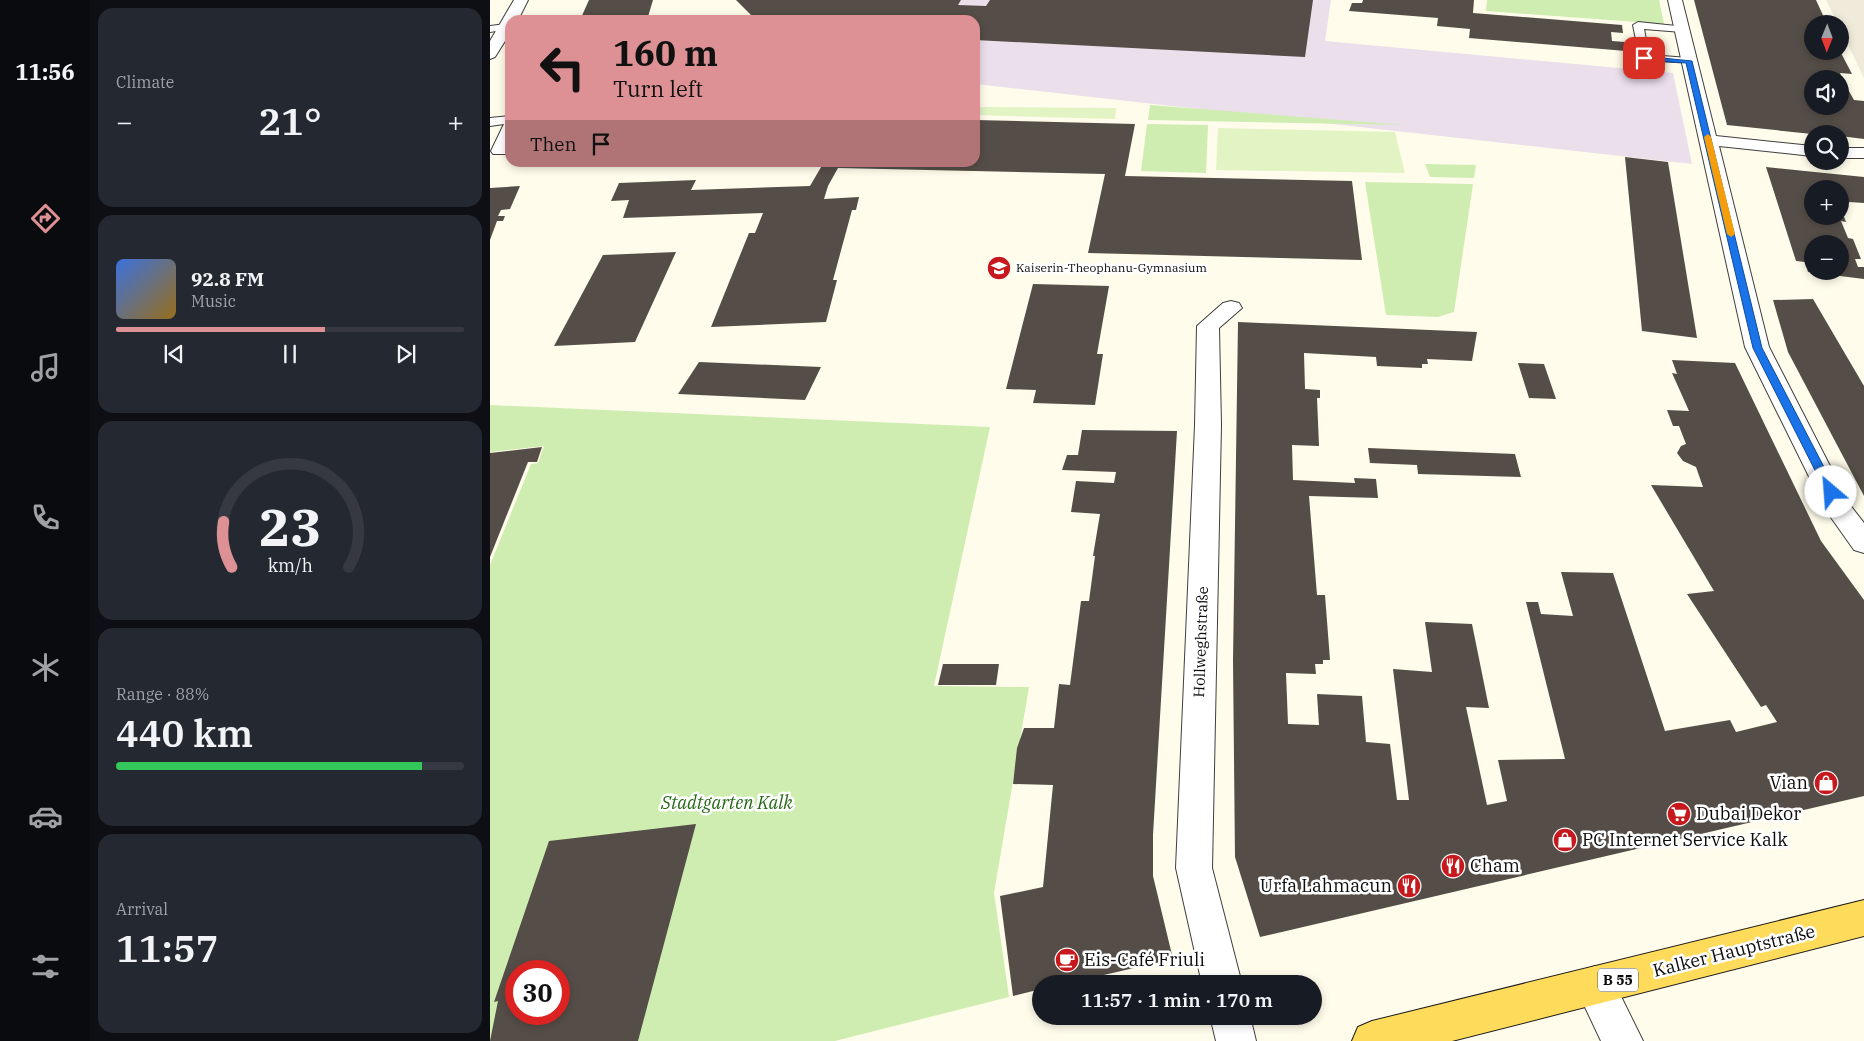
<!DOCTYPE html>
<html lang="en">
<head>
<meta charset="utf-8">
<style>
	body { margin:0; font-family:"IBM Plex Serif",serif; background:#242831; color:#f1f3f6; height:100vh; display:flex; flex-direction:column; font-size:19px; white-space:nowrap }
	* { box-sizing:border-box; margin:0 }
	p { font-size:16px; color:#9ea1a6 }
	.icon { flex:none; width:28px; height:28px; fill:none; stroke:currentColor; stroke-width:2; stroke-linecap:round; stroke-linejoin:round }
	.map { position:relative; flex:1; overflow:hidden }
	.side { display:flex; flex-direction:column; gap:8px; padding:8px; background:#0d0f14; width:400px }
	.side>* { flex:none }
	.banner { position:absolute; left:15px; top:15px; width:475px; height:152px; border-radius:15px; box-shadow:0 2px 8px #0003; background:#de9194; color:#111; overflow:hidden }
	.needle { width:32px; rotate:181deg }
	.fabs { position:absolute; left:1314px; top:15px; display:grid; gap:10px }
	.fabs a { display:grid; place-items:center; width:45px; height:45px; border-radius:50%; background:#171b24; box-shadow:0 2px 8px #0003; font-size:25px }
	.speed { position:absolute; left:15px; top:960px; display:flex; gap:10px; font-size:25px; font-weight:700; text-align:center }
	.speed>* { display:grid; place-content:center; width:65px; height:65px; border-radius:50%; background:#171b24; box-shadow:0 2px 8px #0003; line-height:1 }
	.speed .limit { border:8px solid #d22; background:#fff; color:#111 }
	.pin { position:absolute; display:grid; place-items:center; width:42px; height:42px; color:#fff; margin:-21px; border-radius:10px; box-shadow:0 2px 8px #0006 }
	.me { position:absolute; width:55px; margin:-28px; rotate:333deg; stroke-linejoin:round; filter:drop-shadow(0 0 4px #0008) }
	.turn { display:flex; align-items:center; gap:18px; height:105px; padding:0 25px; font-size:22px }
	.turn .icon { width:65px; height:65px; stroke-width:2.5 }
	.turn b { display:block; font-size:35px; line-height:42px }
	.then { display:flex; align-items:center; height:48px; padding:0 25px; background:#0003; gap:10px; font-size:19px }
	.big { font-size:38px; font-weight:600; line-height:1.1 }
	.side .widget { flex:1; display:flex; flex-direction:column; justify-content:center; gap:8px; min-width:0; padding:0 18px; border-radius:15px; background:#242831 }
	.side .dial { align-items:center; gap:0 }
	.dial svg { height:130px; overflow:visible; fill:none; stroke:#363941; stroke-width:7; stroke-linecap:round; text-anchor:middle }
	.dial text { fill:#f1f3f6; stroke:none }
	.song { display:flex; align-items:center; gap:15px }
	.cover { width:60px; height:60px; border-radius:8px; background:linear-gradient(135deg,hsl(220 70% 55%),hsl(40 70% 35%)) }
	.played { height:5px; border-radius:2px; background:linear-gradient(90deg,#de9194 60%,#363941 60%) }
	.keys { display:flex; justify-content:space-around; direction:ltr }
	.heat { display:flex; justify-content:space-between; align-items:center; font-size:28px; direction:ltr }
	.charge { height:8px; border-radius:4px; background:linear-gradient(90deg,#34c759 88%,#363941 0) }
	.trip { position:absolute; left:542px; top:975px; width:290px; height:50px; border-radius:25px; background:#171b24; box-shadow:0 2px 8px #0003; font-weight:600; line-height:50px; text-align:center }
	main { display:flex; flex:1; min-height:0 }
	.tabs { display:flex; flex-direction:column; width:90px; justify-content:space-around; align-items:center; background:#090b0e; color:#9ea1a6 }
	.tabs .icon { width:35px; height:35px }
	.tabs .on { color:#de9194 }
	.tabs b { font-size:22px; color:#f1f3f6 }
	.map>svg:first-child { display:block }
	.industrial { fill:#ebdfec }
	.green { fill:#cfedb1; fill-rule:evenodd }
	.pitch { fill:#e2f3c4 }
	.plaza { fill:#efeada }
	.building { fill:#554d47; fill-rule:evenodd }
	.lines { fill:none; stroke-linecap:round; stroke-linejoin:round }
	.lane-casing { stroke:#3f3f3f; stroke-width:2 }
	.street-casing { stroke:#3f3f3f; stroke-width:2 }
	.primary-casing { stroke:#1d1d1d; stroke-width:2 }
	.lane { fill:#fff; fill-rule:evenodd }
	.street { fill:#fff; fill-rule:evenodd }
	.primary { fill:#ffdb5b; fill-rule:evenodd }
	.route { fill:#1a73e8; stroke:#114b97 }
	.slow { fill:#f59e0b }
	.labels { text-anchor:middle; stroke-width:5; stroke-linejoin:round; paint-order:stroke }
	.far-poi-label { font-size:12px; fill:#0c0c0c; stroke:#fff; text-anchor:start }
	.shield { fill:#fff; stroke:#555; stroke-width:1 }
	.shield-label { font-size:14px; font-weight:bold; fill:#0c0c0c }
	.street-label { font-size:15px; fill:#0c0c0c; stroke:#fff }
	.near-poi-label { font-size:18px; fill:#0c0c0c; stroke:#fff; text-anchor:start }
	.near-park-label { font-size:18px; font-style:italic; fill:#266917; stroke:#fff }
	.near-street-label { font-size:18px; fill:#0c0c0c; stroke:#fff }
</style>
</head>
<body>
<main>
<nav class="tabs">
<b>11:56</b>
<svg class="icon on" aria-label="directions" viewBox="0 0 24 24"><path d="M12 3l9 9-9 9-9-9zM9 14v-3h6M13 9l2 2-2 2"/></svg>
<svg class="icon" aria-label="music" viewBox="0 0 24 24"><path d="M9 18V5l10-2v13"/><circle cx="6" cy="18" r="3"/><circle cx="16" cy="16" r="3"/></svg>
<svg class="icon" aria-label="phone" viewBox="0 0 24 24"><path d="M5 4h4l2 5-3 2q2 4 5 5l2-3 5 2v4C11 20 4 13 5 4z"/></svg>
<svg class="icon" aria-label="climate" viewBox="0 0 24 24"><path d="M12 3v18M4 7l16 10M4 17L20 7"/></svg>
<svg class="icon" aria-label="car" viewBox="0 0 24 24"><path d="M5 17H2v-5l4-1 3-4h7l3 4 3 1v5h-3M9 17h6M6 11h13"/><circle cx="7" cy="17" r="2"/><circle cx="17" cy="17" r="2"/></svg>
<svg class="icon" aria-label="filters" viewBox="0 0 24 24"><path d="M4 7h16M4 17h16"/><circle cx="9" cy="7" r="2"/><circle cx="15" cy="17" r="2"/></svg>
</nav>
<section class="side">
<div class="widget"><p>Climate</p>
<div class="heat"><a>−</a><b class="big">21°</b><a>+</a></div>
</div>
<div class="widget">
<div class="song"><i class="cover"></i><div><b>92.8 FM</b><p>Music</p></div></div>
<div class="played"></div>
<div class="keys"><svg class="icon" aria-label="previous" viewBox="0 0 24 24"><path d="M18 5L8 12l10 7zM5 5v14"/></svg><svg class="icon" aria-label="pause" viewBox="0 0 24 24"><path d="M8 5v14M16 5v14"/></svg><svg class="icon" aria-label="next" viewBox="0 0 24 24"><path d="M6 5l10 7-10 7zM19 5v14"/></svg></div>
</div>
<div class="widget dial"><svg viewBox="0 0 100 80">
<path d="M14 69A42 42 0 1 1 86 69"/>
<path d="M14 69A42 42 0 0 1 9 41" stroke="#de9194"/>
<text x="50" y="56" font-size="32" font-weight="700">23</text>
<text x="50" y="72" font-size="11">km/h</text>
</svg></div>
<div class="widget"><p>Range · 88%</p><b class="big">440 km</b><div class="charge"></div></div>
<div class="widget"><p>Arrival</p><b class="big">11:57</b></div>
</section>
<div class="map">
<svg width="1374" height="1041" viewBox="0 0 1374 1041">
	<rect width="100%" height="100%" fill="#fffceb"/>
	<polygon class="industrial" points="256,0 841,0 835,41 1183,73 1202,164 485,84 485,20"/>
	<g class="green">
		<polygon points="997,0 1169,0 1174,24 996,11"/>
		<polygon points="660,105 914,125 658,120"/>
		<polygon points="657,124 718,125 716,173 651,171"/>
		<polygon points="935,164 986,165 984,178 940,177"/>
		<polygon points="875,182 983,184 964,312 948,317 896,315"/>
		<path d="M0,405L500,427L444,686L539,687L504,893L519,997L345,1041H0V565L41,464L48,463L54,446L0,452ZM26,971H69V1014H26Z"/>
	</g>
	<g class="pitch">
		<polygon points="485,107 626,108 625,119 485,115"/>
		<polygon points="728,128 905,132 915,173 726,170"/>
	</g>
	<polygon class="plaza" points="1336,0 1374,0 1374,78 1350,28 1350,24 1348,24"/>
	<g class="building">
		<polygon points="99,0 163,0 157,20 90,20"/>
		<polygon points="246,0 471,0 468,5 496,6 500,0 823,0 815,57 485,40 485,20 266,20"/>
		<polygon points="873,0 984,0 983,13 1132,25 1133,33 1121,32 1122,41 1135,42 1136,51 979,38 980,29 947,26 948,18 859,11 862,3 872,3"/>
		<path d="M1204,0H1326L1337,24H1322V51H1350L1362,74L1350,73L1356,86L1364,100L1374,101V139L1350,136V134H1322L1237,125ZM1322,79H1350V106H1322Z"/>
		<polygon points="485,120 645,124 635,176 862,181 872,260 598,253 615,174 348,168 338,186 334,199 369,197 366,210 362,210 343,280 347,280 336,322 221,327 259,233 265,233 273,213 133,218 139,200 121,201 129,183 206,180 201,190 320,186 334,162 485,162"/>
		<polygon points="1135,157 1178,162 1207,338 1152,331"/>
		<path d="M1276,167L1374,177V203L1359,202L1350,205V189H1322V216H1350V206L1356,222L1351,221L1358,238L1363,239L1371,259H1365L1368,267H1374V279L1318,272L1315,262L1306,261ZM1322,244H1350V271H1322Z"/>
		<polygon points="30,186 20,209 11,210 8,216 15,216 13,221 7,221 0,240 0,188"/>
		<polygon points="186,252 145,342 64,346 113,255"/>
		<polygon points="543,284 619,286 607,354 613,354 605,405 543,403 546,390 516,389"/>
		<polygon points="1323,299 1374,386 1374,496 1298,352 1283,300"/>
		<polygon points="748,322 987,332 982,361 937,359 938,364 932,364 932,368 887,366 886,357 814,353 815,389 830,390 830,398 827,398 829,446 802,445 803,480 865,483 864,478 886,479 888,498 819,496 827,595 835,595 840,660 833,660 833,664 825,664 826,674 796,673 798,724 829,725 827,694 872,696 876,742 900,744 907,800 919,800 903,669 942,672 935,622 982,624 999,708 976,707 997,805 1017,801 1008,760 1075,759 1036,602 1048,602 1051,614 1083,616 1071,572 1123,573 1175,731 1240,720 1246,732 1287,722 1276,705 1271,707 1197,594 1224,591 1161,485 1213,487 1206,467 1193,461 1187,453 1191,446 1196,444 1189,426 1183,426 1177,410 1199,411 1182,373 1187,374 1182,360 1245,363 1331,541 1374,600 1374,796 770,937 745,857 743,661"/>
		<polygon points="209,362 331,367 315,400 188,394"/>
		<polygon points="1028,363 1054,364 1066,399 1039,398"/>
		<polygon points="592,430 687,431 663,835 663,876 683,959 575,984 551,984 551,989 523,996 510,896 553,887 563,785 523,784 527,748 534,728 564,728 569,684 580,685 591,601 599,601 605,556 603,556 610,514 581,512 586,481 624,483 626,472 572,470 577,455 588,455"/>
		<polygon points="52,447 47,462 38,462 0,557 0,453"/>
		<polygon points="878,448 1025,454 1031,477 928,474 927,465 880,463"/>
		<polygon points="453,664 509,664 506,685 448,685"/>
		<path d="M206,824L148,1041H0L8,1001L4,1002L59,841ZM26,971H69V1014H26Z"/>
	</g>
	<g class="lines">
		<g class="lane-casing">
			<g id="lane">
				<polygon points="1148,22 1196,27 1197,29 1192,32 1154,29 1159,55 1199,58 1205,61 1203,63 1150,60 1143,25"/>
				<polygon points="16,24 20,25 20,29 0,32 0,26"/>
				<polygon points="20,116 20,138 17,146 20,146 20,154 3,154 1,151 14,124 0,126 0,118"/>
			</g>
		</g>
		<g class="street-casing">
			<g id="street">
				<polygon points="24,0 38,0 28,20 20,20 20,33 5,57 0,59 0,41"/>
				<polygon points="1178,0 1192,0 1226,136 1322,146 1322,156 1229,146 1279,347 1360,505 1374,523 1374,553 1364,550 1335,509 1255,347"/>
				<rect x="1350" y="148" width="24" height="10"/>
				<polygon points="741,301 749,303 752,308 729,328 731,425 722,868 752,984 712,984 686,868 705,425 707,326 733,303"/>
				<polygon points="1105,966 1119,972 1153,1041 1111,1041 1085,986 1091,972"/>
				<polygon points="720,1016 760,1016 766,1041 726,1041"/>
			</g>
		</g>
		<g class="primary-casing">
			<polygon id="primary" points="1374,900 1374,936 962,1041 862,1041 868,1027 882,1021"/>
		</g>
		<use href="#lane" class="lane"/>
		<use href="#street" class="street"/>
		<use href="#primary" class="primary"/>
	</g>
	<polygon class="route" points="1152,56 1202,61 1272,348 1347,492 1345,495 1341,496 1336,492 1263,348 1196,63 1154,60"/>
	<polygon class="slow" points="1218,134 1221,137 1245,234 1241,237 1237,234 1214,137"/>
	<defs>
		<g id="school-disc" transform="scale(1.25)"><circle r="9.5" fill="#c7191d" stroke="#fff"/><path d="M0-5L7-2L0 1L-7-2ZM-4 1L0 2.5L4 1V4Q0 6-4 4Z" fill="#fff"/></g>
		<g id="shop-disc" transform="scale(1.25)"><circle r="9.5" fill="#c7191d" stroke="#fff"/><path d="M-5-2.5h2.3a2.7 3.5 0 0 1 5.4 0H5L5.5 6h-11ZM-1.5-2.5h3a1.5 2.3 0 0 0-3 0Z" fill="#fff"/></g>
		<g id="supermarket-disc" transform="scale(1.25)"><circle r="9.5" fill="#c7191d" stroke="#fff"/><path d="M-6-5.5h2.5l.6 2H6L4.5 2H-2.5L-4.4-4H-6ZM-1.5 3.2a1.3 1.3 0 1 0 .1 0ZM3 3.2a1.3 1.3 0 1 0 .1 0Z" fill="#fff"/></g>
		<g id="restaurant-disc" transform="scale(1.25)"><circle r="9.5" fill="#c7191d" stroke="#fff"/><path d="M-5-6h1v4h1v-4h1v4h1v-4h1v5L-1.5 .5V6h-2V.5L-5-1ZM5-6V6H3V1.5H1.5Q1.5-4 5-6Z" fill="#fff"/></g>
		<g id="cafe-disc" transform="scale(1.25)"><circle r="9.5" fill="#c7191d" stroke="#fff"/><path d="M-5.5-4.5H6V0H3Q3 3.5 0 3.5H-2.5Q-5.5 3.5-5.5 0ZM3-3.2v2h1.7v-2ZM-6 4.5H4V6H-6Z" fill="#fff"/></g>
	</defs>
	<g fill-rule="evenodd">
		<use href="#school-disc" x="509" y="268"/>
		<use href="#shop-disc" x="1336" y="783"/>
		<use href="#supermarket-disc" x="1189" y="814"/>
		<use href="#shop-disc" x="1075" y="840"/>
		<use href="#restaurant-disc" x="963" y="866"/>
		<use href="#restaurant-disc" x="919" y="886"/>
		<use href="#cafe-disc" x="577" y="960"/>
	</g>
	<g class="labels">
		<g class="far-poi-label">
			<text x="526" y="272">Kaiserin-Theophanu-Gymnasium</text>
		</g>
		<rect class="shield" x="1108" y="968.5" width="40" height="23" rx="4"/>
		<g class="shield-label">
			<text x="1128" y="985">B 55</text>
		</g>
		<g class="street-label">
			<text transform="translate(711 642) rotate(-88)" y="5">Hollweghstraße</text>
		</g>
		<g class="near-poi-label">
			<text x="1318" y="789" text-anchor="end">Vian</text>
			<text x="1206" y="820">Dubai Dekor</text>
			<text x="1092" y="846">PC Internet Service Kalk</text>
			<text x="980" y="872">Cham</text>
			<text x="902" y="892" text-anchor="end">Urfa Lahmacun</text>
			<text x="594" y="966">Eis-Café Friuli</text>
		</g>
		<g class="near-park-label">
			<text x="237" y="809">Stadtgarten Kalk</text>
		</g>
		<g class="near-street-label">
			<text transform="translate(1244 951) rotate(-14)" y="6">Kalker Hauptstraße</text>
		</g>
	</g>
</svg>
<div class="fabs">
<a><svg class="needle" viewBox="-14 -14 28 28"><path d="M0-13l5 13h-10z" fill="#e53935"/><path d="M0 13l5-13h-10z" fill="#9ea1a6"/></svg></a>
<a><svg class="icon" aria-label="sound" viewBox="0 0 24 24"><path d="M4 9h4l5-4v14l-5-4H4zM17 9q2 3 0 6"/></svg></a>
<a><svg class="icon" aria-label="search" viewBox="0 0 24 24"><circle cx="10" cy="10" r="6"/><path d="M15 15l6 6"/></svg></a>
<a>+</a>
<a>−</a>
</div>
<div class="speed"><div class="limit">30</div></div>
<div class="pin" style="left:1154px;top:58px;background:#d93025"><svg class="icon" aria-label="arrive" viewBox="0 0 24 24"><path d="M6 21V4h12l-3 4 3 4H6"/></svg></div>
<svg class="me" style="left:1341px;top:492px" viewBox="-20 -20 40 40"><circle r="19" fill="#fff"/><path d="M0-13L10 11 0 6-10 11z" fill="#1a73e8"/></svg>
<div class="trip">11:57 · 1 min · 170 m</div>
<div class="banner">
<div class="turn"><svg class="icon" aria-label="left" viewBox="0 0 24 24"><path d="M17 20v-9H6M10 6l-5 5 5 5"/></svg><div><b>160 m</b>Turn left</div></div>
<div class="then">Then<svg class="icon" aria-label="arrive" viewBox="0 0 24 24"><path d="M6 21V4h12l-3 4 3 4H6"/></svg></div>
</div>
</div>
</main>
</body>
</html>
